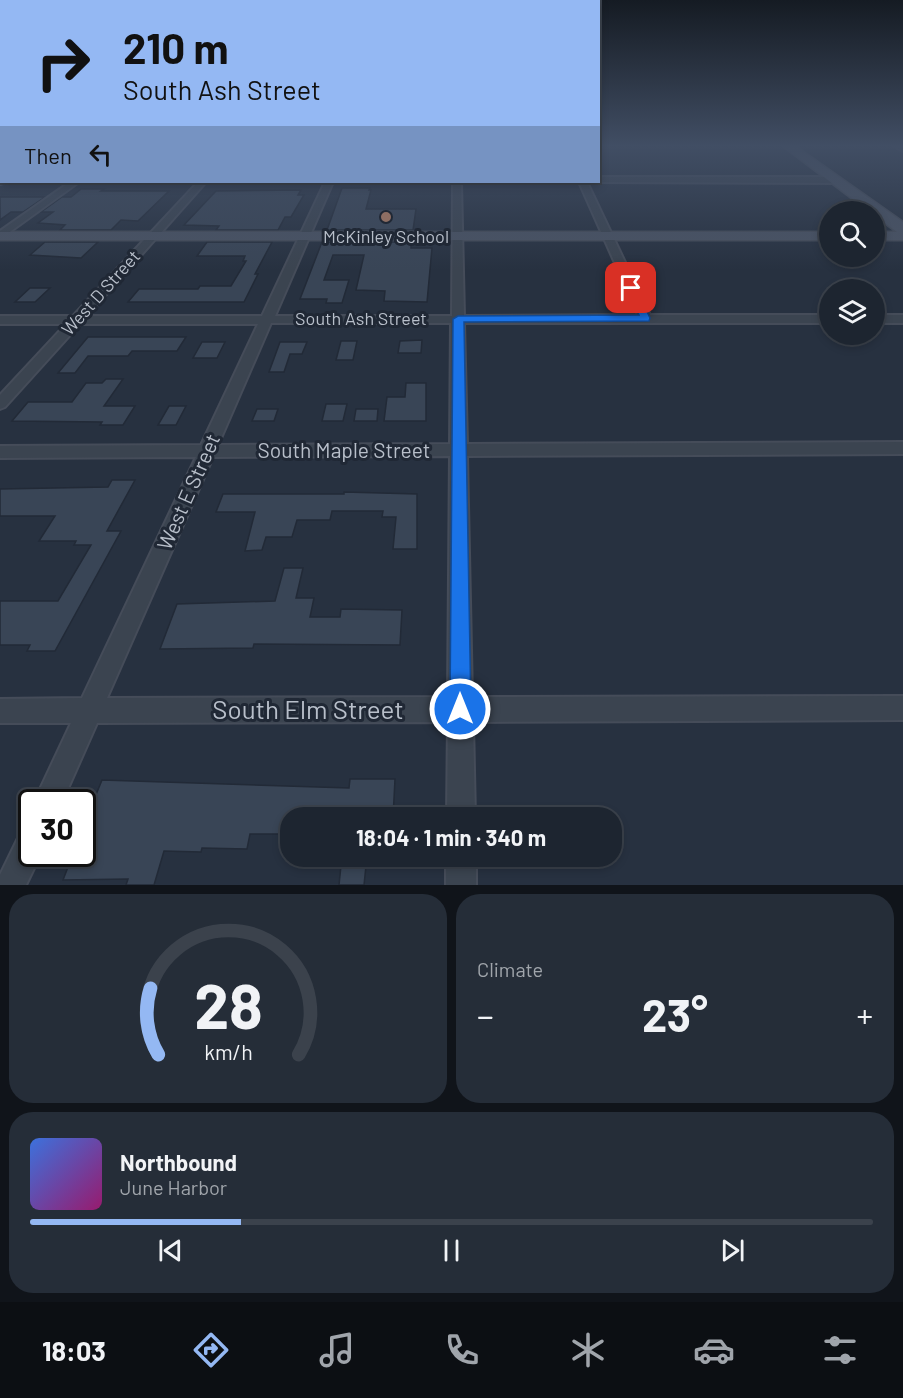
<!DOCTYPE html>
<html lang="en">
<head>
<meta charset="utf-8">
<style>
	body { margin:0; font-family:Barlow,sans-serif; background:#252d38; color:#f1f3f6; height:100vh; display:flex; flex-direction:column; font-size:22px; white-space:nowrap }
	* { box-sizing:border-box; margin:0 }
	p { font-size:20px; color:#a0a5ab }
	.icon { flex:none; width:33px; height:33px; fill:none; stroke:currentColor; stroke-width:2; stroke-linecap:round; stroke-linejoin:round }
	.map { position:relative; height:885px; overflow:hidden }
	.drawer { display:flex; flex-direction:column; gap:9px; padding:9px; background:#10141a; flex:1 }
	.drawer>* { flex:none }
	.top-card { position:absolute; left:0px; top:0px; width:600px; height:183px; box-shadow:0 3px 9px #0003,0 0 0 2px #3b424c; background:#94b8f3; color:#111; overflow:hidden }
	.controls { position:absolute; left:819px; top:201px; display:grid; gap:12px }
	.controls a { display:grid; place-items:center; width:66px; height:66px; border-radius:50%; background:#1d2530; box-shadow:0 3px 9px #0003,0 0 0 2px #3b424c; font-size:30px }
	.speed { position:absolute; left:18px; top:789px; display:flex; gap:12px; font-size:30px; font-weight:700; text-align:center }
	.speed>* { display:grid; place-content:center; width:78px; height:78px; border-radius:50%; background:#1d2530; box-shadow:0 3px 9px #0003,0 0 0 2px #3b424c; line-height:1 }
	.speed .limit { border:3px solid #111; border-radius:9px; background:#fff; color:#111 }
	.pin { position:absolute; display:grid; place-items:center; width:51px; height:51px; color:#fff; margin:-26px; border-radius:12px; box-shadow:0 3px 9px #0006 }
	.me { position:absolute; width:66px; margin:-33px; rotate:0deg; stroke-linejoin:round; filter:drop-shadow(0 0 4px #0008) }
	.turn { display:flex; align-items:center; gap:21px; height:126px; padding:0 24px; font-size:27px }
	.turn .icon { width:78px; height:78px; stroke-width:2.5 }
	.turn b { display:block; font-size:42px; line-height:51px }
	.then { display:flex; align-items:center; height:57px; padding:0 24px; background:#0003; gap:12px; font-size:22px }
	.big { font-size:45px; font-weight:700; line-height:1.1 }
	.drawer .widget { flex:1; display:flex; flex-direction:column; justify-content:center; gap:9px; min-width:0; padding:0 21px; border-radius:24px; background:#252d38 }
	.drawer .dial { align-items:center; gap:0 }
	.dial svg { height:156px; overflow:visible; fill:none; stroke:#3b424c; stroke-width:7; stroke-linecap:round; text-anchor:middle }
	.dial text { fill:#f1f3f6; stroke:none }
	.song { display:flex; align-items:center; gap:18px }
	.cover { width:72px; height:72px; border-radius:9px; background:linear-gradient(135deg,hsl(220 70% 55%),hsl(320 70% 35%)) }
	.played { height:6px; border-radius:3px; background:linear-gradient(90deg,#94b8f3 25%,#3b424c 25%) }
	.keys { display:flex; justify-content:space-around; direction:ltr }
	.heat { display:flex; justify-content:space-between; align-items:center; font-size:33px; direction:ltr }
	.drawer .tiles { flex:1; display:grid; gap:9px; grid-template-columns:1fr 1fr }
	.widget:last-child { grid-column:span 2 }
	.trip { position:absolute; left:280px; top:807px; width:342px; height:60px; border-radius:24px; background:#1d2530; box-shadow:0 3px 9px #0003,0 0 0 2px #3b424c; font-weight:700; line-height:60px; text-align:center }
	.tab-bar { display:flex; height:96px; justify-content:space-around; align-items:center; background:#0c0f13; color:#a0a5ab }
	.tab-bar .icon { width:42px; height:42px }
	.tab-bar .current { color:#94b8f3 }
	.tab-bar b { font-size:27px; color:#f1f3f6 }
	.map>svg:first-child { display:block }
	.building { fill:#394556; stroke:#222a37; stroke-width:1.5 }
	.lines { fill:none; stroke-linecap:round; stroke-linejoin:round }
	.minor-casing { stroke:#454c59; stroke-width:4 }
	.tertiary-casing { stroke:#454c59; stroke-width:3 }
	.secondary-casing { stroke:#454c59; stroke-width:3 }
	.minor { fill:#3b4450; fill-rule:evenodd }
	.tertiary { fill:#3b4450; fill-rule:evenodd }
	.secondary { fill:#4a5363; fill-rule:evenodd }
	.route { fill:#1a73e8; stroke:#114b97; stroke-width:1.5 }
	.education-dot { fill:#8d6e63; stroke:#202835; stroke-width:2 }
	.labels { text-anchor:middle; stroke-width:6; stroke-linejoin:round; paint-order:stroke }
	.far-poi-label { font-size:18px; fill:#b8bfca; stroke:#202835 }
	.far-street-label { font-size:18px; fill:#b8bfca; stroke:#202835 }
	.street-label { font-size:21px; fill:#b8bfca; stroke:#202835 }
	.near-street-label { font-size:26px; fill:#b8bfca; stroke:#202835 }
</style>
</head>
<body>
<div class="map">
<svg width="903" height="885" viewBox="0 0 903 885">
	<rect width="100%" height="100%" fill="#273140"/>
	<g class="building">
		<polygon points="342,188 370,188 369,190 371,190 366,209 416,209 413,230 327,230"/>
		<polygon points="81,189 104,189 101,191 169,191 138,221 121,220 111,230 60,230 65,225 38,223 53,212 41,212 62,197 71,197"/>
		<polygon points="301,190 298,195 304,195 291,217 285,217 278,230 216,230 219,226 184,225 216,191"/>
		<polygon points="0,197 45,197 23,212 11,212 0,220"/>
		<polygon points="45,242 98,242 81,258 30,255"/>
		<polygon points="207,242 272,242 255,274 258,274 244,302 128,302 139,289 198,289 200,286 231,286 246,261 243,261 245,256 197,256"/>
		<polygon points="322,242 411,242 411,248 432,248 427,302 384,301 385,291 356,290 364,255 333,255 324,280 349,280 342,303 326,303 327,299 300,299"/>
		<polygon points="30,288 50,288 35,302 15,302"/>
		<polygon points="88,337 186,337 177,351 132,351 128,356 88,356 75,373 58,373"/>
		<polygon points="422,340 421,353 398,353 400,341"/>
		<polygon points="341,341 357,341 353,360 336,360"/>
		<polygon points="202,342 225,342 217,358 193,358"/>
		<polygon points="280,342 307,342 302,354 290,354 284,372 269,372"/>
		<polygon points="106,379 123,379 104,406 135,406 123,425 100,425 102,422 12,421 28,402 72,402 86,383 102,383"/>
		<polygon points="406,383 426,383 426,421 384,421 387,397 405,397"/>
		<polygon points="326,404 347,404 343,421 322,421"/>
		<polygon points="169,406 186,406 176,425 158,425"/>
		<polygon points="257,409 278,409 274,421 252,421"/>
		<polygon points="356,409 378,409 377,421 354,421"/>
		<polygon points="112,480 135,480 107,531 121,531 55,651 27,651 30,645 0,645 0,601 58,601 91,545 74,545 76,541 39,541 55,516 0,516 0,489 108,487"/>
		<polygon points="344,492 417,494 417,549 393,549 396,517 382,517 383,511 332,511 330,520 297,520 292,537 266,537 262,550 245,551 255,512 216,512 223,494 344,494"/>
		<polygon points="284,568 303,568 296,598 314,598 310,617 340,617 341,609 402,610 400,645 254,644 253,648 160,649 177,604 275,601"/>
		<polygon points="350,779 395,779 393,818 291,818 291,834 250,834 247,849 202,848 201,852 164,851 154,885 126,885 128,879 63,880 73,854 82,854 82,829 102,780 349,788"/>
		<polygon points="342,856 367,856 364,885 339,885"/>
	</g>
	<g class="lines">
		<g class="minor-casing">
			<g id="minor">
				<polygon points="894,146 903,146 903,151"/>
				<polygon points="598,177 835,177 839,180 835,183 595,182 598,182"/>
				<polygon points="0,178 2,182 6,182 0,184"/>
				<polygon points="70,182 79,182 0,239 0,231"/>
				<path d="M198,182H206L87,316H262L325,182H333L275,316H452L453,182H461L464,316L638,315L579,182H587L650,315H830V323H464L467,444L903,442V454L467,456L472,697L903,696V720L473,722L475,818H447L448,722L97,723L62,802H34L71,723H0V699L82,698L196,457L0,458V446L201,445L258,324H80L5,407L0,409V395L66,324H0V316H73ZM271,323H451L450,444L218,445ZM450,456L448,697L107,698L213,457Z"/>
				<rect x="874" y="315" width="29" height="8"/>
				<polygon points="32,826 32,854 41,854 26,885 0,885 0,875 22,830"/>
				<rect x="446" y="856" width="30" height="29"/>
			</g>
		</g>
		<g class="tertiary-casing">
			<rect id="tertiary" x="0" y="149" width="2" height="6"/>
		</g>
		<g class="secondary-casing">
			<g id="secondary">
				<polygon points="783,146 795,146 903,222 903,240 874,240 874,232 897,232 874,215 874,212 870,212"/>
				<rect x="0" y="232" width="830" height="8"/>
			</g>
		</g>
		<use href="#minor" class="minor"/>
		<use href="#tertiary" class="tertiary"/>
		<use href="#secondary" class="secondary"/>
	</g>
	<linearGradient id="sky" x2="0" y2="1"><stop stop-color="#151b23"/><stop offset="0.54" stop-color="#414e64"/><stop offset="1" stop-color="#414e64" stop-opacity="0"/></linearGradient>
	<rect width="903" height="270" fill="url(#sky)"/>
	<polygon class="route" points="628,286 636,288 650,318 649,321 464,322 471,709 468,716 460,719 453,716 450,709 453,319 458,316 639,315 626,288"/>
	<circle class="education-dot" cx="386" cy="217" r="6"/>
	<g class="labels">
		<g class="far-poi-label">
			<text x="386" y="243">McKinley School</text>
		</g>
		<g class="far-street-label">
			<text transform="translate(101 293) rotate(-48)" y="6">West D Street</text>
			<text x="361" y="325">South Ash Street</text>
		</g>
		<g class="street-label">
			<text x="344" y="458">South Maple Street</text>
			<text transform="translate(189 492) rotate(-66)" y="7">West E Street</text>
		</g>
		<g class="near-street-label">
			<text x="308" y="719">South Elm Street</text>
		</g>
	</g>
</svg>
<div class="controls">
<a><svg class="icon" aria-label="search" viewBox="0 0 24 24"><circle cx="10" cy="10" r="6"/><path d="M15 15l6 6"/></svg></a>
<a><svg class="icon" aria-label="layers" viewBox="0 0 24 24"><path d="M12 4l9 5-9 5-9-5zM3 14l9 5 9-5"/></svg></a>
</div>
<div class="speed"><div class="limit">30</div></div>
<div class="pin" style="left:631px;top:288px;background:#d93025"><svg class="icon" aria-label="arrive" viewBox="0 0 24 24"><path d="M6 21V4h12l-3 4 3 4H6"/></svg></div>
<svg class="me" style="left:460px;top:709px" viewBox="-20 -20 40 40"><circle r="17" fill="#1a73e8" stroke="#fff" stroke-width="3"/><path d="M0-11L8 9 0 5-8 9z" fill="#fff"/></svg>
<div class="trip">18:04 · 1 min · 340 m</div>
<div class="top-card">
<div class="turn"><svg class="icon" aria-label="right" viewBox="0 0 24 24"><path d="M7 20v-9h11M14 6l5 5-5 5"/></svg><div><b>210 m</b>South Ash Street</div></div>
<div class="then">Then<svg class="icon" aria-label="left" viewBox="0 0 24 24"><path d="M17 20v-9H6M10 6l-5 5 5 5"/></svg></div>
</div>
</div>
<section class="drawer">
<div class="tiles">
<div class="widget dial"><svg viewBox="0 0 100 80">
<path d="M14 69A42 42 0 1 1 86 69"/>
<path d="M14 69A42 42 0 0 1 10 35" stroke="#94b8f3"/>
<text x="50" y="56" font-size="32" font-weight="700">28</text>
<text x="50" y="72" font-size="11">km/h</text>
</svg></div>
<div class="widget"><p>Climate</p>
<div class="heat"><a>−</a><b class="big">23°</b><a>+</a></div>
</div>
<div class="widget">
<div class="song"><i class="cover"></i><div><b>Northbound</b><p>June Harbor</p></div></div>
<div class="played"></div>
<div class="keys"><svg class="icon" aria-label="previous" viewBox="0 0 24 24"><path d="M18 5L8 12l10 7zM5 5v14"/></svg><svg class="icon" aria-label="pause" viewBox="0 0 24 24"><path d="M8 5v14M16 5v14"/></svg><svg class="icon" aria-label="next" viewBox="0 0 24 24"><path d="M6 5l10 7-10 7zM19 5v14"/></svg></div>
</div>
</div>
</section>
<nav class="tab-bar">
<b>18:03</b>
<svg class="icon current" aria-label="directions" viewBox="0 0 24 24"><path d="M12 3l9 9-9 9-9-9zM9 14v-3h6M13 9l2 2-2 2"/></svg>
<svg class="icon" aria-label="music" viewBox="0 0 24 24"><path d="M9 18V5l10-2v13"/><circle cx="6" cy="18" r="3"/><circle cx="16" cy="16" r="3"/></svg>
<svg class="icon" aria-label="phone" viewBox="0 0 24 24"><path d="M5 4h4l2 5-3 2q2 4 5 5l2-3 5 2v4C11 20 4 13 5 4z"/></svg>
<svg class="icon" aria-label="climate" viewBox="0 0 24 24"><path d="M12 3v18M4 7l16 10M4 17L20 7"/></svg>
<svg class="icon" aria-label="car" viewBox="0 0 24 24"><path d="M5 17H2v-5l4-1 3-4h7l3 4 3 1v5h-3M9 17h6M6 11h13"/><circle cx="7" cy="17" r="2"/><circle cx="17" cy="17" r="2"/></svg>
<svg class="icon" aria-label="filters" viewBox="0 0 24 24"><path d="M4 7h16M4 17h16"/><circle cx="9" cy="7" r="2"/><circle cx="15" cy="17" r="2"/></svg>
</nav>
</body>
</html>
